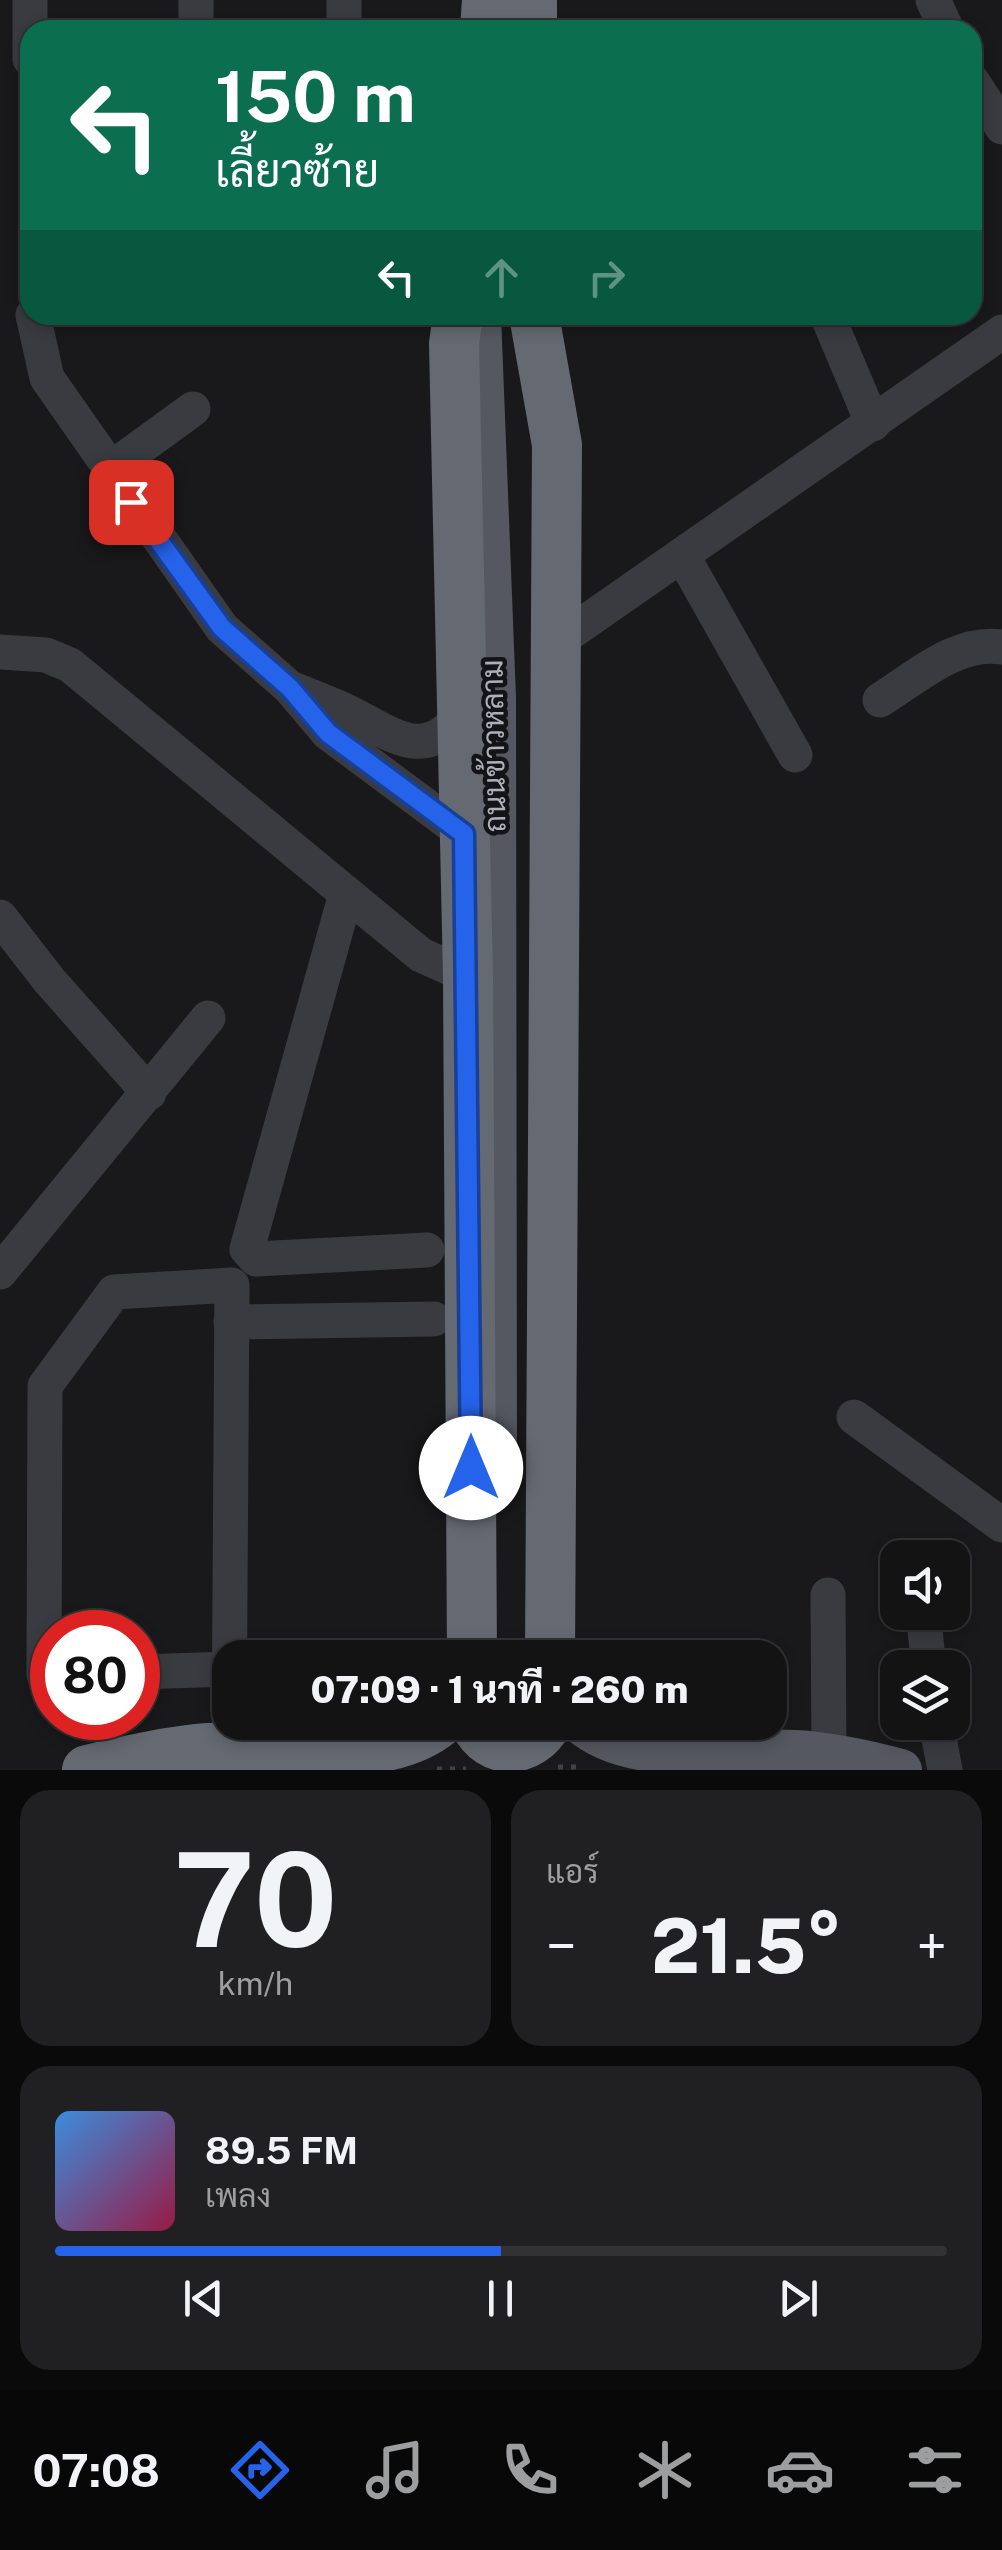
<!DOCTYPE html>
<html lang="th">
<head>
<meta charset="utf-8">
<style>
	body { margin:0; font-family:"Public Sans",Sarabun,sans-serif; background:#202022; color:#f1f3f6; height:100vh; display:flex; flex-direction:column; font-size:38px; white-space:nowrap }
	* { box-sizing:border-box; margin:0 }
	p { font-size:32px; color:#9d9ea0 }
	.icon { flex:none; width:55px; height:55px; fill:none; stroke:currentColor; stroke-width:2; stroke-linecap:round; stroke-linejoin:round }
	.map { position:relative; height:1770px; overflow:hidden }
	.panel { display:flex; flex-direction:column; gap:20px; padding:20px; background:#0a0a0b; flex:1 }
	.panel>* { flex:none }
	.top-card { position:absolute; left:20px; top:20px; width:962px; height:305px; border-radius:30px; box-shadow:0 5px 15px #0003,0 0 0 2px #323234; background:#0b6e4f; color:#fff; overflow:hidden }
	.controls { position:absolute; left:880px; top:1540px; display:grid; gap:20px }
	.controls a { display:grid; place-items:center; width:90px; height:90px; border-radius:20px; background:#131314; box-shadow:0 5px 15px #0003,0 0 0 2px #323234; font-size:50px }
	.speed { position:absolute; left:30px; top:1610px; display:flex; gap:20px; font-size:50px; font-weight:700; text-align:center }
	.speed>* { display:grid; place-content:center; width:130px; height:130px; border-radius:50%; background:#131314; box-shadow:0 5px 15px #0003,0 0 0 2px #323234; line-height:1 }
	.speed .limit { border:15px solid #d22; background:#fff; color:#111 }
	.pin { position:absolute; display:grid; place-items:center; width:85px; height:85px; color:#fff; margin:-42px; border-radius:20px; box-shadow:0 5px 15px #0006 }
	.me { position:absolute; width:110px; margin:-55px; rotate:0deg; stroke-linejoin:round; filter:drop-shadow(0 0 8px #0008) }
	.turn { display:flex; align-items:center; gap:35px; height:210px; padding:0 30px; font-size:45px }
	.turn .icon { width:130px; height:130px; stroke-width:2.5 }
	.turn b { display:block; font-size:70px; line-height:85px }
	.lanes { display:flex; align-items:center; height:95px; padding:0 30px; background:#0003; justify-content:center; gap:50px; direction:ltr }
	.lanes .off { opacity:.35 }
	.big { font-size:75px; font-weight:800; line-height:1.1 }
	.panel .card { flex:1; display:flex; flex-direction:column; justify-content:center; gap:15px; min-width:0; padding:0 35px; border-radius:30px; background:#202022 }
	.panel .dial { align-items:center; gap:0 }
	.dial b { font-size:130px; line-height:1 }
	.song { display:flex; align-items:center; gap:30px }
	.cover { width:120px; height:120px; border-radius:15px; background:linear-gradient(135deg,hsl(210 70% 55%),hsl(340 70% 35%)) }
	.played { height:10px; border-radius:5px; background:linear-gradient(90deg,#2563eb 50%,#323234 50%) }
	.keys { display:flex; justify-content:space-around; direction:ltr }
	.heat { display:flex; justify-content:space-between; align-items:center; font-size:55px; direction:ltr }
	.panel .tiles { flex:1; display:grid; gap:20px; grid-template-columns:1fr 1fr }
	.card:last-child { grid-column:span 2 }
	.trip { position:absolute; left:212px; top:1640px; width:575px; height:100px; border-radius:30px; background:#131314; box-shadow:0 5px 15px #0003,0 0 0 2px #323234; font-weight:800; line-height:100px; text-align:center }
	.tabs { display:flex; height:160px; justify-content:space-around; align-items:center; background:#080808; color:#9d9ea0 }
	.tabs .icon { width:70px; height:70px }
	.tabs .selected { color:#2563eb }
	.tabs b { font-size:45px; color:#f1f3f6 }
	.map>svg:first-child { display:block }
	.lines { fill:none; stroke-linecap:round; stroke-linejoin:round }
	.path { stroke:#404248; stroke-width:5; stroke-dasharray:5 8; stroke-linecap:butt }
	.minor { stroke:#3a3b41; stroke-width:35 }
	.major { stroke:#555860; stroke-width:42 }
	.highway { stroke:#656972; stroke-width:50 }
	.route-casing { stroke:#184099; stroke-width:25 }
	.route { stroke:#2563eb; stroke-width:18 }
	.labels { text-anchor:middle; stroke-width:9; stroke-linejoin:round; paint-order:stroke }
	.street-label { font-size:30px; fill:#abb0bc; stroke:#141417 }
</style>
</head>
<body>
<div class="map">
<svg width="1002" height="1770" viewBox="0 0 1002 1770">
	<rect width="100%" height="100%" fill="#19191b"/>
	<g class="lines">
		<g class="path">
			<polyline points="558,1767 582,1767"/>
			<polyline points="437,1769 466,1769"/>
		</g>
		<g class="minor">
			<polyline points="30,0 30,59"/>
			<polyline points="196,0 196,30"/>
			<polyline points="933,0 947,30"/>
			<polyline points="344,30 344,0"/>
			<polyline points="972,81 1002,127"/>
			<polyline points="33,315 47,378 222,628 290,688 328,733 464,834"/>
			<polyline points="827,315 873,424"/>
			<polyline points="109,470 193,409"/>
			<polyline points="682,555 795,755"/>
			<polyline points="554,644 1002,332"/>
			<polyline points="0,652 46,655 70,665 421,955 468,976"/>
			<path d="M295,690C312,697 329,703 346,711C387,730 424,767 461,714"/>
			<path d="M880,700C917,677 957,640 1002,647"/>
			<polyline points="346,894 247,1249 256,1259 427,1250"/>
			<polyline points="0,917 49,980 149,1093"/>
			<polyline points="0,1272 208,1018"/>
			<polyline points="231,1322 434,1319"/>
			<polyline points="854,1417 1002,1525"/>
			<polyline points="828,1595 829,1756"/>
			<polyline points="923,1612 929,1668"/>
			<polyline points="138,1672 230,1669"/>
			<polyline points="52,1675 44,1675 45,1386 114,1292 232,1285 229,1748"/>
			<polyline points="936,1722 945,1770"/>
		</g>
		<g class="major">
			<polyline points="480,315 495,698 496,1482"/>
			<path d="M579,1722C634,1770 726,1746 795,1751C831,1753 867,1761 901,1770"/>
		</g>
		<g class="highway">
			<polyline points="532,0 532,30"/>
			<polyline points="485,30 487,0"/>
			<polyline points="458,315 454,344 468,976 472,1658"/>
			<polyline points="534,315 557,445 550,1658"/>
			<path d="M474,1722C491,1757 530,1754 548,1722"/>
			<path d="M87,1770C126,1761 168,1751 208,1748C280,1744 382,1769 440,1722"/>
		</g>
	</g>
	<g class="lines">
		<g class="route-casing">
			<polyline id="route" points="131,502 222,628 290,688 328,733 464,834 471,1468"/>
		</g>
		<use href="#route" class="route"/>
	</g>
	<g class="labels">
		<g class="street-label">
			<text transform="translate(494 746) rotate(-91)" y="10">ถนนข้าวหลาม</text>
		</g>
	</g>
</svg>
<div class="controls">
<a><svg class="icon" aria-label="sound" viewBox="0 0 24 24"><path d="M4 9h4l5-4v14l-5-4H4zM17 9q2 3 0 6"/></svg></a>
<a><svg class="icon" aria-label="layers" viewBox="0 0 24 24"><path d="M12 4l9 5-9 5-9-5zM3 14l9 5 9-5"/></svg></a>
</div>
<div class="speed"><div class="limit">80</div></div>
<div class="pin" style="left:131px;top:502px;background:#d93025"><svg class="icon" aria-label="arrive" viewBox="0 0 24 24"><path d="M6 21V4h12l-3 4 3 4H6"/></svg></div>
<svg class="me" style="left:471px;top:1468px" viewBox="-20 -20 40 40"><circle r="19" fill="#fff"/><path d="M0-13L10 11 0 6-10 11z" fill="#2563eb"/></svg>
<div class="trip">07:09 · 1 นาที · 260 m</div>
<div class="top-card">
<div class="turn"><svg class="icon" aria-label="left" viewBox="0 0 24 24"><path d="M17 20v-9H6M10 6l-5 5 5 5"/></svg><div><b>150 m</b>เลี้ยวซ้าย</div></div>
<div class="lanes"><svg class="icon" aria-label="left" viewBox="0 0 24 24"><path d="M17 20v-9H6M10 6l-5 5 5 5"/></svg><svg class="icon off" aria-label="ahead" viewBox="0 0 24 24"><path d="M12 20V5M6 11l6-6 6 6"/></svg><svg class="icon off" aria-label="right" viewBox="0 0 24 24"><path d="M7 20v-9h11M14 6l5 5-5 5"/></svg></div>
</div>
</div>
<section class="panel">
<div class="tiles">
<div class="card dial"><b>70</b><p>km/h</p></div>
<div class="card"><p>แอร์</p>
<div class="heat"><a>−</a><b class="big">21.5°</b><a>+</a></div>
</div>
<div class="card">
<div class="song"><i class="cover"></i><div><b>89.5 FM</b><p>เพลง</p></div></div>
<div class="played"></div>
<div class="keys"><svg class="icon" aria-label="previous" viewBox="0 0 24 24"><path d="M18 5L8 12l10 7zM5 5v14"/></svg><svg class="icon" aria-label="pause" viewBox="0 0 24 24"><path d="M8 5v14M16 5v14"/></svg><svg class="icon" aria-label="next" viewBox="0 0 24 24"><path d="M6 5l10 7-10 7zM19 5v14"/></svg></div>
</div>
</div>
</section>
<nav class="tabs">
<b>07:08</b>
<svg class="icon selected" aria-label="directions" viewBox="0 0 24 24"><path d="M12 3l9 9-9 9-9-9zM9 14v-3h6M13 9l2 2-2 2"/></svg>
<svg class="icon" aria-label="music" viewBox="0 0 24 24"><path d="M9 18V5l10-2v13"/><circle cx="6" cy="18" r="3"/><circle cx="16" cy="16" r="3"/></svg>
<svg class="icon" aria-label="phone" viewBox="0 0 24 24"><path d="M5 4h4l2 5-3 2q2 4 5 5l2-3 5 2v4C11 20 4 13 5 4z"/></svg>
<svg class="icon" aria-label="climate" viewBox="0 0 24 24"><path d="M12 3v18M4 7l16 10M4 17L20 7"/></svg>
<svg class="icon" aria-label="car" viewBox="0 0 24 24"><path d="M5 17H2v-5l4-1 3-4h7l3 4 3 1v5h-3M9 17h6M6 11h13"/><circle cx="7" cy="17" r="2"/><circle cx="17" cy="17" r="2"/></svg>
<svg class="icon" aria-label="filters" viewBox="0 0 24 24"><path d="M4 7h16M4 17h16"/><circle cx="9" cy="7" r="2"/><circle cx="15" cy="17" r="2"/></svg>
</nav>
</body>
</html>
